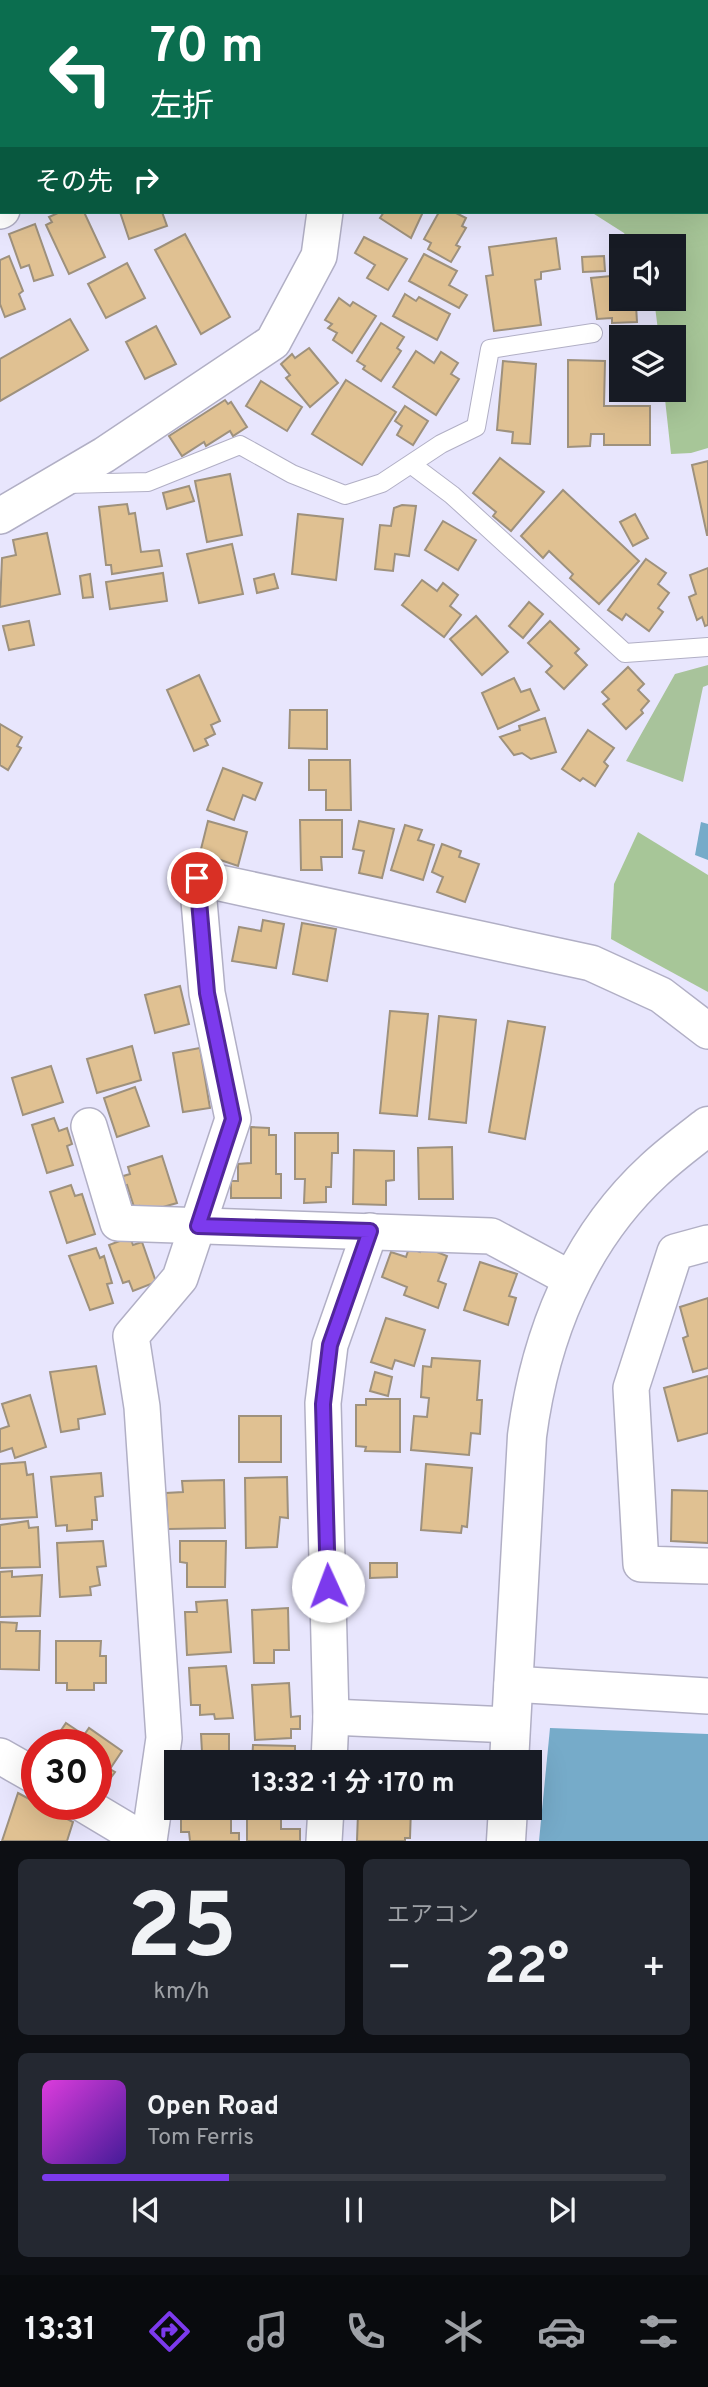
<!DOCTYPE html>
<html lang="ja">
<head>
<meta charset="utf-8">
<style>
	body { margin:0; font-family:Overpass,"Noto Sans JP",sans-serif; background:#242831; color:#f1f3f6; height:100vh; display:flex; flex-direction:column; font-size:26px; white-space:nowrap }
	* { box-sizing:border-box; margin:0 }
	p { font-size:23px; color:#9ea1a6 }
	.icon { flex:none; width:38px; height:38px; fill:none; stroke:currentColor; stroke-width:2; stroke-linecap:round; stroke-linejoin:round }
	.map { position:relative; height:1841px; overflow:hidden }
	.side { display:flex; flex-direction:column; gap:18px; padding:18px; background:#0d0f14; flex:1 }
	.side>* { flex:none }
	.banner { position:absolute; left:0px; top:0px; width:709px; height:214px; box-shadow:0 7px 28px #0002; background:#0b6e4f; color:#fff; overflow:hidden }
	.fabs { position:absolute; left:609px; top:234px; display:grid; gap:14px }
	.fabs a { display:grid; place-items:center; width:77px; height:77px; border-radius:0px; background:#171b24; box-shadow:0 7px 28px #0002; font-size:35px }
	.speed { position:absolute; left:21px; top:1729px; display:flex; gap:14px; font-size:35px; font-weight:700; text-align:center }
	.speed>* { display:grid; place-content:center; width:91px; height:91px; border-radius:50%; background:#171b24; box-shadow:0 7px 28px #0002; line-height:1 }
	.speed .limit { border:10px solid #d22; background:#fff; color:#111 }
	.pin { position:absolute; display:grid; place-items:center; width:60px; height:60px; color:#fff; margin:-30px; border:4px solid #fff; border-radius:50%; box-shadow:0 2px 7px #0007 }
	.me { position:absolute; width:77px; margin:-38px; rotate:358deg; stroke-linejoin:round; filter:drop-shadow(0 0 5px #0008) }
	.turn { display:flex; align-items:center; gap:24px; height:147px; padding:0 35px; font-size:32px }
	.turn .icon { width:91px; height:91px; stroke-width:2.5 }
	.turn b { display:block; font-size:49px; line-height:60px }
	.then { display:flex; align-items:center; height:66px; padding:0 35px; background:#0003; gap:14px; font-size:26px }
	.big { font-size:52px; font-weight:700; line-height:1.1 }
	.side .card { flex:1; display:flex; flex-direction:column; justify-content:center; gap:10px; min-width:0; padding:0 24px; border-radius:10px; background:#242831 }
	.side .dial { align-items:center; gap:0 }
	.dial b { font-size:91px; line-height:1 }
	.song { display:flex; align-items:center; gap:21px }
	.cover { width:84px; height:84px; border-radius:10px; background:linear-gradient(135deg,hsl(300 70% 55%),hsl(260 70% 35%)) }
	.played { height:7px; border-radius:4px; background:linear-gradient(90deg,#7c3aed 30%,#363941 30%) }
	.keys { display:flex; justify-content:space-around; direction:ltr }
	.heat { display:flex; justify-content:space-between; align-items:center; font-size:38px; direction:ltr }
	.side .tiles { flex:1; display:grid; gap:18px; grid-template-columns:1fr 1fr }
	.card:last-child { grid-column:span 2 }
	.trip { position:absolute; left:164px; top:1750px; width:378px; height:70px; border-radius:0px; background:#171b24; box-shadow:0 7px 28px #0002; font-weight:700; line-height:70px; text-align:center }
	.tabs { display:flex; height:112px; justify-content:space-around; align-items:center; background:#090b0e; color:#9ea1a6 }
	.tabs .icon { width:49px; height:49px }
	.tabs .selected { color:#7c3aed }
	.tabs b { font-size:32px; color:#f1f3f6 }
	.map>svg:first-child { display:block }
	.green { fill:#a8c39b }
	.forest { fill:#a7c698 }
	.water { fill:#76abc9 }
	.building { fill:#e0c192; stroke:#9e917d; stroke-width:2 }
	.lines { fill:none; stroke-linecap:round; stroke-linejoin:round }
	.service-casing { stroke:#b1afc5; stroke-width:20 }
	.minor-casing { stroke:#b1afc5; stroke-width:38 }
	.tertiary-casing { stroke:#b1afc5; stroke-width:41 }
	.service { stroke:#fff; stroke-width:18 }
	.minor { stroke:#fff; stroke-width:35 }
	.tertiary { stroke:#fff; stroke-width:38 }
	.route-casing { stroke:#51269a; stroke-width:18 }
	.route { stroke:#7c3aed; stroke-width:12 }
</style>
</head>
<body>
<div class="map">
<svg width="708" height="1841" viewBox="0 0 708 1841">
	<rect width="100%" height="100%" fill="#e8e6fd"/>
	<polygon class="green" points="708,665 708,685 703,687 683,782 626,761 675,674"/>
	<g class="forest">
		<polygon points="708,65 708,448 691,453 671,454 664,390 674,390 674,338 659,338 654,299 674,299 674,247 632,247 624,233 591,212 707,212"/>
		<polygon points="638,832 708,875 708,992 611,939 614,884"/>
	</g>
	<g class="water">
		<polygon points="701,822 708,824 708,860 695,855"/>
		<polygon points="550,1728 708,1734 708,1841 539,1841"/>
	</g>
	<g class="building">
		<polygon points="220,0 281,0 277,2"/>
		<polygon points="0,56 2,56 1,118 0,116"/>
		<polygon points="60,212 84,212 105,257 69,274 46,225 52,222 49,217"/>
		<polygon points="120,212 162,212 167,226 129,239"/>
		<polygon points="384,212 423,212 411,238 380,218"/>
		<polygon points="439,212 454,212 466,218 462,226 466,228 456,245 460,247 451,262 428,249 431,243 424,239"/>
		<polygon points="35,224 53,275 34,281 29,265 21,268 9,234"/>
		<polygon points="185,234 230,317 201,334 155,250"/>
		<polygon points="364,237 407,259 388,290 367,278 375,265 355,253"/>
		<polygon points="556,238 560,269 541,272 541,279 535,280 541,325 494,331 486,276 493,275 489,247"/>
		<polygon points="424,254 457,271 449,285 467,295 459,308 409,281"/>
		<polygon points="9,256 23,291 19,294 25,309 5,317 0,304 0,260"/>
		<polygon points="604,256 605,271 583,272 582,257"/>
		<polygon points="127,263 145,298 106,318 88,284"/>
		<polygon points="621,275 621,299 642,299 642,304 636,305 637,322 612,323 612,318 597,319 591,278"/>
		<polygon points="405,294 416,301 419,297 450,314 437,340 393,316"/>
		<polygon points="339,298 350,306 353,302 376,316 352,353 333,340 337,333 328,328 332,324 325,320"/>
		<polygon points="70,319 88,350 0,401 0,359"/>
		<polygon points="381,323 404,337 397,348 401,351 381,381 363,369 365,366 357,361"/>
		<polygon points="156,326 176,364 145,379 126,342"/>
		<polygon points="309,348 338,383 310,407 286,378 290,375 281,364 292,354 295,358"/>
		<polygon points="416,351 434,363 441,352 458,363 451,374 459,379 436,415 393,387"/>
		<polygon points="568,360 605,361 604,406 650,406 650,445 604,445 604,434 591,434 590,446 568,447"/>
		<polygon points="503,361 536,364 530,444 512,443 513,432 497,430"/>
		<polygon points="346,380 396,412 362,465 312,434"/>
		<polygon points="261,381 302,407 287,431 246,406"/>
		<polygon points="225,400 228,404 231,402 247,427 233,436 230,431 206,446 204,442 182,456 169,436"/>
		<polygon points="405,406 428,421 413,445 397,435 402,426 395,421"/>
		<polygon points="500,458 544,492 511,531 493,516 496,512 473,493"/>
		<polygon points="708,461 708,535 707,535 692,465"/>
		<polygon points="230,474 242,535 207,542 195,481"/>
		<polygon points="189,486 194,501 167,509 163,493"/>
		<polygon points="563,490 639,561 599,604 570,578 573,574 549,551 543,558 521,536"/>
		<polygon points="127,504 129,514 135,513 141,552 159,550 162,566 112,574 111,565 106,565 99,507"/>
		<polygon points="402,505 416,506 409,556 395,554 393,571 375,569 380,525 391,526 394,508"/>
		<polygon points="298,514 343,519 336,580 292,574"/>
		<polygon points="635,514 648,538 633,546 620,522"/>
		<polygon points="443,521 476,540 458,570 425,550"/>
		<polygon points="47,533 60,594 0,607 2,558 16,555 13,540"/>
		<polygon points="232,544 243,594 199,603 187,554"/>
		<polygon points="646,559 666,573 658,584 669,593 658,608 663,612 649,631 626,614 622,620 608,610"/>
		<polygon points="708,568 708,625 705,626 702,617 697,620 689,597 696,594 690,575"/>
		<polygon points="163,573 167,601 110,609 106,582"/>
		<polygon points="90,574 93,597 83,598 80,576"/>
		<polygon points="274,574 278,588 257,593 254,579"/>
		<polygon points="422,580 437,591 443,583 458,595 450,606 461,615 444,637 402,605"/>
		<polygon points="529,602 543,614 523,638 509,626"/>
		<polygon points="476,616 508,652 482,675 450,639"/>
		<polygon points="29,621 34,645 9,650 3,626"/>
		<polygon points="550,621 579,649 575,653 587,665 564,689 546,672 552,666 528,643"/>
		<polygon points="628,667 644,684 638,690 649,701 641,710 643,713 626,729 603,704 609,699 602,692"/>
		<polygon points="199,675 220,721 211,725 215,734 205,739 208,745 194,751 167,690"/>
		<polygon points="514,678 521,692 530,689 539,710 498,729 482,693"/>
		<polygon points="290,710 327,710 327,749 289,748"/>
		<polygon points="545,718 556,752 531,759 522,753 514,755 500,737 520,730 519,726"/>
		<polygon points="0,724 22,737 17,746 21,748 8,770 0,765"/>
		<polygon points="588,730 614,748 604,762 608,766 595,786 583,778 580,781 562,769"/>
		<polygon points="309,760 350,760 351,810 326,810 326,790 309,790"/>
		<polygon points="223,768 262,783 255,800 243,795 234,820 207,810"/>
		<polygon points="300,820 342,820 342,857 321,857 322,870 301,870"/>
		<polygon points="208,821 247,832 238,866 200,853"/>
		<polygon points="359,821 394,829 382,878 359,873 364,851 353,849"/>
		<polygon points="405,825 422,830 418,840 434,845 423,880 391,870"/>
		<polygon points="442,844 461,851 459,857 479,864 465,902 437,892 443,877 432,872"/>
		<polygon points="263,920 284,924 276,968 232,961 239,927 261,931"/>
		<polygon points="302,923 336,929 327,981 293,974"/>
		<polygon points="180,986 189,1024 155,1033 145,995"/>
		<polygon points="390,1011 428,1014 417,1116 380,1113"/>
		<polygon points="439,1016 476,1020 466,1123 429,1119"/>
		<polygon points="508,1021 545,1027 525,1139 489,1132"/>
		<polygon points="132,1046 141,1080 97,1093 87,1059"/>
		<polygon points="200,1048 210,1108 183,1112 173,1053"/>
		<polygon points="51,1066 63,1102 23,1115 12,1078"/>
		<polygon points="135,1087 149,1126 117,1137 104,1098"/>
		<polygon points="54,1118 59,1131 67,1128 72,1144 67,1146 73,1165 47,1173 32,1125"/>
		<polygon points="251,1127 269,1128 269,1135 276,1135 276,1174 281,1174 281,1198 231,1198 231,1181 238,1181 238,1164 251,1163"/>
		<polygon points="295,1133 338,1133 338,1153 332,1153 331,1187 326,1187 326,1202 304,1203 305,1179 295,1179"/>
		<polygon points="452,1147 453,1199 419,1199 418,1148"/>
		<polygon points="354,1150 394,1151 394,1180 386,1181 386,1205 353,1204"/>
		<polygon points="162,1156 177,1203 142,1213 139,1206 134,1207 127,1185 123,1186 120,1177 130,1174 128,1167"/>
		<polygon points="71,1185 75,1196 82,1194 95,1234 67,1243 50,1192"/>
		<polygon points="130,1237 133,1245 142,1242 156,1282 133,1291 129,1281 123,1283 109,1245"/>
		<polygon points="422,1246 447,1256 438,1281 446,1284 438,1308 404,1295 407,1287 382,1277 391,1252 406,1257 409,1248 420,1252"/>
		<polygon points="96,1248 100,1258 104,1256 112,1283 107,1284 113,1303 90,1310 69,1256"/>
		<polygon points="480,1262 517,1274 509,1296 516,1298 508,1325 464,1310"/>
		<polygon points="708,1298 708,1368 693,1372 683,1338 688,1336 680,1307"/>
		<polygon points="386,1318 425,1330 414,1366 395,1360 392,1369 371,1362"/>
		<polygon points="432,1358 480,1361 477,1400 482,1400 480,1434 471,1433 469,1455 411,1450 414,1416 427,1417 429,1398 421,1397 423,1366 431,1367"/>
		<polygon points="96,1366 105,1414 78,1419 79,1429 61,1432 50,1372"/>
		<polygon points="375,1372 392,1377 388,1396 370,1391"/>
		<polygon points="708,1376 708,1433 678,1441 664,1388"/>
		<polygon points="30,1395 46,1447 15,1458 12,1448 0,1452 0,1429 9,1426 2,1404"/>
		<polygon points="366,1399 400,1399 400,1452 365,1451 366,1447 356,1446 356,1405 366,1405"/>
		<rect x="239" y="1416" width="42" height="46"/>
		<polygon points="25,1462 27,1475 33,1474 37,1517 0,1519 0,1464"/>
		<polygon points="426,1464 472,1468 467,1527 462,1526 461,1533 421,1530"/>
		<polygon points="101,1473 103,1496 95,1497 97,1520 92,1520 92,1529 67,1531 67,1525 56,1526 51,1477"/>
		<polygon points="287,1477 288,1518 280,1517 277,1547 246,1548 245,1478"/>
		<polygon points="224,1480 225,1528 168,1529 166,1493 183,1492 182,1481"/>
		<polygon points="672,1490 708,1491 708,1543 671,1541"/>
		<polygon points="28,1521 29,1528 38,1527 40,1567 0,1568 0,1525"/>
		<polygon points="103,1541 106,1566 97,1567 100,1585 90,1587 91,1595 60,1597 57,1543"/>
		<polygon points="180,1541 226,1541 225,1587 187,1587 187,1563 180,1562"/>
		<polygon points="370,1563 397,1563 397,1577 370,1578"/>
		<polygon points="12,1571 12,1577 42,1575 40,1616 0,1617 0,1572"/>
		<polygon points="227,1600 231,1652 187,1655 185,1612 197,1612 196,1602"/>
		<polygon points="288,1608 289,1650 274,1650 274,1663 254,1663 252,1610"/>
		<polygon points="0,1622 17,1623 16,1631 40,1631 39,1670 0,1669"/>
		<polygon points="56,1641 101,1641 100,1656 106,1656 106,1683 94,1683 94,1690 67,1690 67,1683 56,1683"/>
		<polygon points="226,1666 233,1718 215,1719 214,1714 200,1715 200,1705 191,1705 189,1668"/>
		<polygon points="289,1683 291,1717 300,1716 300,1729 291,1729 291,1738 255,1740 252,1685"/>
		<polygon points="66,1723 84,1735 89,1728 122,1751 110,1769 115,1772 107,1783 96,1780 96,1745 51,1745"/>
		<polygon points="201,1734 229,1734 229,1762 177,1762 177,1759 188,1759 188,1753 202,1752"/>
		<polygon points="253,1745 295,1746 295,1762 252,1762"/>
		<polygon points="18,1793 73,1822 67,1841 2,1841"/>
		<polygon points="181,1808 231,1808 231,1833 239,1833 239,1841 190,1841 189,1832 181,1832"/>
		<polygon points="247,1808 281,1808 281,1829 300,1829 300,1841 247,1841"/>
		<polygon points="352,1808 411,1808 410,1838 405,1838 405,1841 357,1841 358,1813 352,1813"/>
	</g>
	<g class="lines">
		<g class="service-casing">
			<g id="service">
				<polyline points="412,465 452,495 625,653 708,647"/>
				<polyline points="66,484 148,482 240,445 292,474 345,495 382,483 441,444 476,427 490,349 593,333"/>
			</g>
		</g>
		<g class="minor-casing">
			<g id="minor">
				<polyline points="35,0 36,2"/>
				<polyline points="327,2 327,0"/>
				<polyline points="443,2 444,0"/>
				<polyline points="0,211 2,210"/>
				<polyline points="0,516 104,455 273,342 319,256 325,212"/>
				<polyline points="89,1126 118,1223 491,1236 571,1279"/>
				<polyline points="708,1243 675,1252 631,1388 641,1564 708,1566"/>
				<polyline points="512,1684 708,1696"/>
				<polyline points="331,1717 511,1725"/>
				<polyline points="0,1756 37,1777"/>
				<polyline points="329,1762 331,1717 323,1403 330,1345 370,1231"/>
				<polyline points="83,1804 145,1841"/>
				<polyline points="149,1841 164,1738 142,1407 131,1336 180,1278 233,1119 207,993 197,878 591,963 661,995 708,1031"/>
				<polyline points="324,1841 326,1808"/>
			</g>
		</g>
		<g class="tertiary-casing">
			<g id="tertiary">
				<path d="M509,1762L527,1436C540,1336 578,1240 654,1170C671,1154 690,1140 708,1126"/>
				<polyline points="506,1841 508,1808"/>
			</g>
		</g>
		<use href="#service" class="service"/>
		<use href="#minor" class="minor"/>
		<use href="#tertiary" class="tertiary"/>
	</g>
	<g class="lines">
		<g class="route-casing">
			<polyline id="route" points="197,878 207,993 233,1119 198,1226 370,1231 330,1345 323,1404 328,1586"/>
		</g>
		<use href="#route" class="route"/>
	</g>
</svg>
<div class="fabs">
<a><svg class="icon" aria-label="sound" viewBox="0 0 24 24"><path d="M4 9h4l5-4v14l-5-4H4zM17 9q2 3 0 6"/></svg></a>
<a><svg class="icon" aria-label="layers" viewBox="0 0 24 24"><path d="M12 4l9 5-9 5-9-5zM3 14l9 5 9-5"/></svg></a>
</div>
<div class="speed"><div class="limit">30</div></div>
<div class="pin" style="left:197px;top:878px;background:#d93025"><svg class="icon" aria-label="arrive" viewBox="0 0 24 24"><path d="M6 21V4h12l-3 4 3 4H6"/></svg></div>
<svg class="me" style="left:328px;top:1586px" viewBox="-20 -20 40 40"><circle r="19" fill="#fff"/><path d="M0-13L10 11 0 6-10 11z" fill="#7c3aed"/></svg>
<div class="trip">13:32 · 1 分 · 170 m</div>
<div class="banner">
<div class="turn"><svg class="icon" aria-label="left" viewBox="0 0 24 24"><path d="M17 20v-9H6M10 6l-5 5 5 5"/></svg><div><b>70 m</b>左折</div></div>
<div class="then">その先<svg class="icon" aria-label="right" viewBox="0 0 24 24"><path d="M7 20v-9h11M14 6l5 5-5 5"/></svg></div>
</div>
</div>
<section class="side">
<div class="tiles">
<div class="card dial"><b>25</b><p>km/h</p></div>
<div class="card"><p>エアコン</p>
<div class="heat"><a>−</a><b class="big">22°</b><a>+</a></div>
</div>
<div class="card">
<div class="song"><i class="cover"></i><div><b>Open Road</b><p>Tom Ferris</p></div></div>
<div class="played"></div>
<div class="keys"><svg class="icon" aria-label="previous" viewBox="0 0 24 24"><path d="M18 5L8 12l10 7zM5 5v14"/></svg><svg class="icon" aria-label="pause" viewBox="0 0 24 24"><path d="M8 5v14M16 5v14"/></svg><svg class="icon" aria-label="next" viewBox="0 0 24 24"><path d="M6 5l10 7-10 7zM19 5v14"/></svg></div>
</div>
</div>
</section>
<nav class="tabs">
<b>13:31</b>
<svg class="icon selected" aria-label="directions" viewBox="0 0 24 24"><path d="M12 3l9 9-9 9-9-9zM9 14v-3h6M13 9l2 2-2 2"/></svg>
<svg class="icon" aria-label="music" viewBox="0 0 24 24"><path d="M9 18V5l10-2v13"/><circle cx="6" cy="18" r="3"/><circle cx="16" cy="16" r="3"/></svg>
<svg class="icon" aria-label="phone" viewBox="0 0 24 24"><path d="M5 4h4l2 5-3 2q2 4 5 5l2-3 5 2v4C11 20 4 13 5 4z"/></svg>
<svg class="icon" aria-label="climate" viewBox="0 0 24 24"><path d="M12 3v18M4 7l16 10M4 17L20 7"/></svg>
<svg class="icon" aria-label="car" viewBox="0 0 24 24"><path d="M5 17H2v-5l4-1 3-4h7l3 4 3 1v5h-3M9 17h6M6 11h13"/><circle cx="7" cy="17" r="2"/><circle cx="17" cy="17" r="2"/></svg>
<svg class="icon" aria-label="filters" viewBox="0 0 24 24"><path d="M4 7h16M4 17h16"/><circle cx="9" cy="7" r="2"/><circle cx="15" cy="17" r="2"/></svg>
</nav>
</body>
</html>
